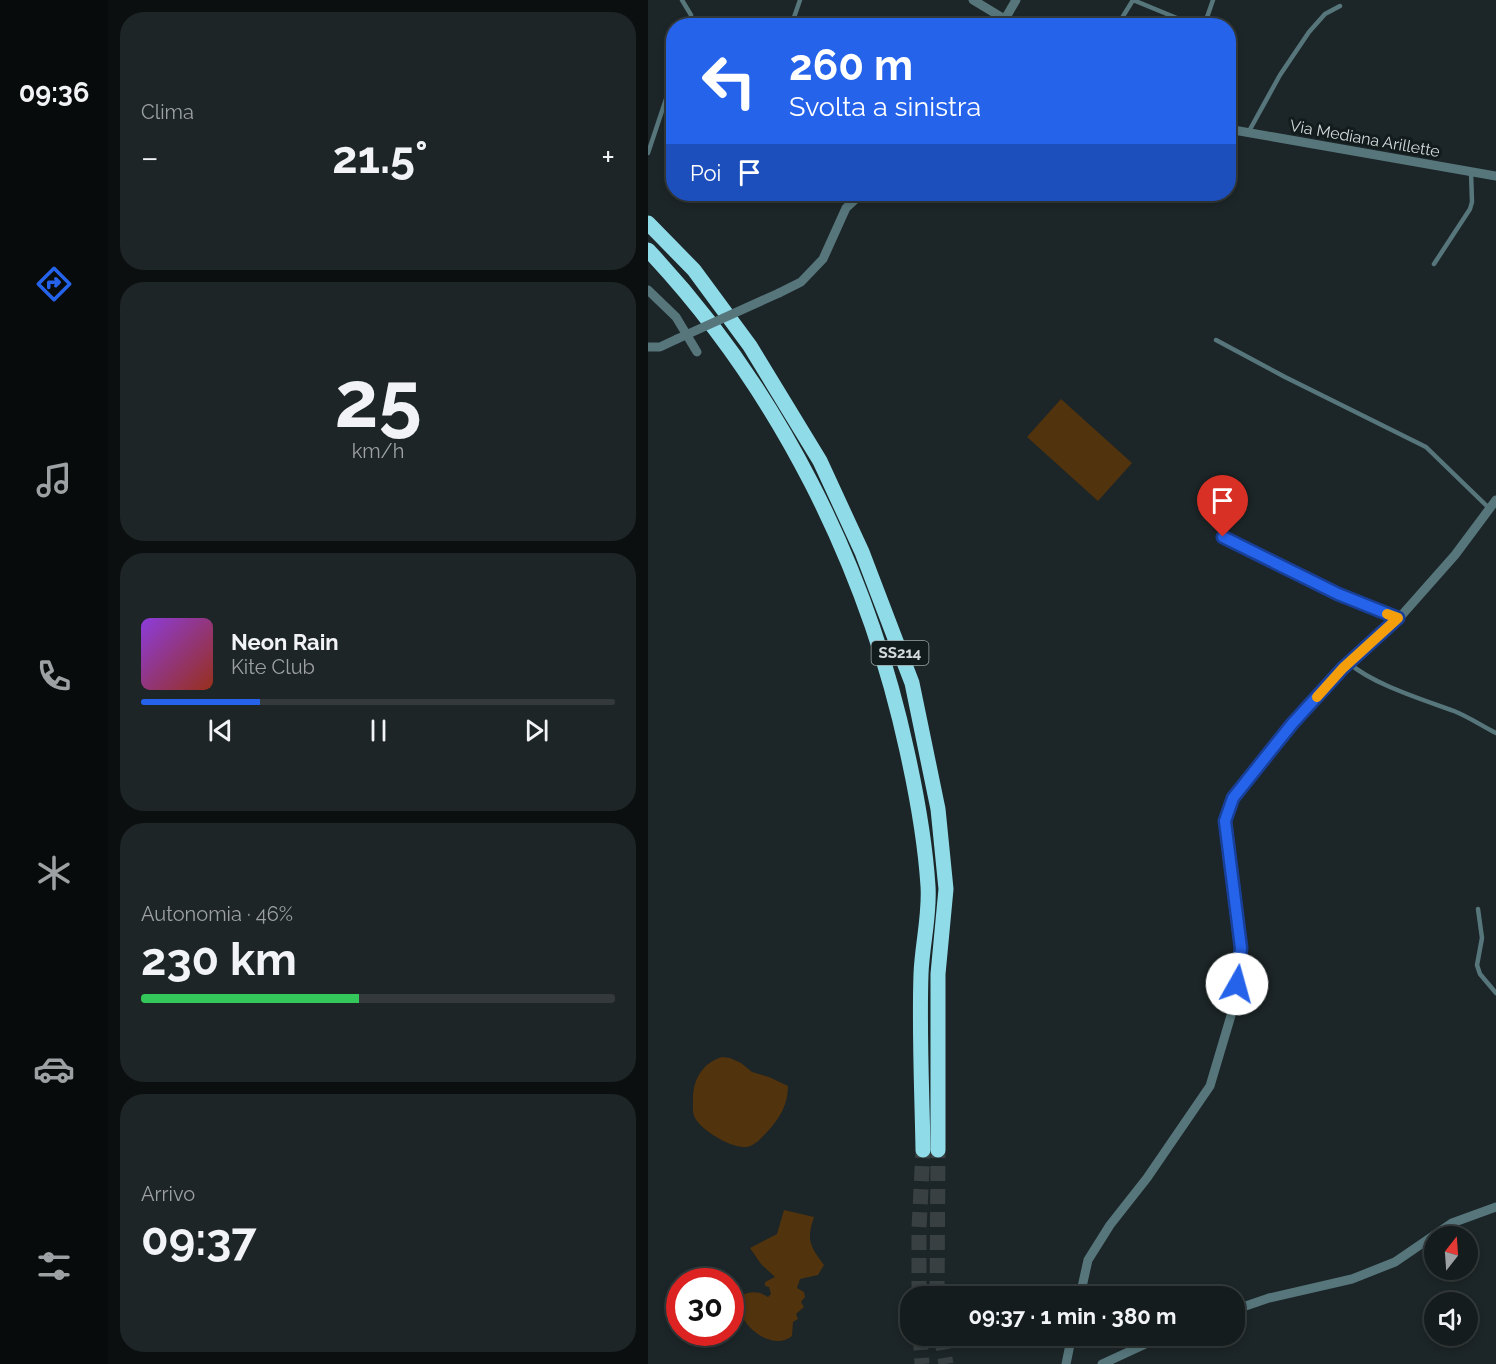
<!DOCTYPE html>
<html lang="it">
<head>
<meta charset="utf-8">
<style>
	body { margin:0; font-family:Raleway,sans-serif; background:#1e2526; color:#f1f3f6; height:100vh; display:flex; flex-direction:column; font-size:22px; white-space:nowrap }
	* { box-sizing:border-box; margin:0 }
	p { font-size:20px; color:#9da1a4 }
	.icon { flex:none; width:33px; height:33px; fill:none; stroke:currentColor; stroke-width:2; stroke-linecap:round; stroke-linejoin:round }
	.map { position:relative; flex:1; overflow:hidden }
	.details { display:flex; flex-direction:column; gap:12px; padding:12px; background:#0c0f10; width:540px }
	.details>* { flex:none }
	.banner { position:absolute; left:18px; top:18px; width:570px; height:183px; border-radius:24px; box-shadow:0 3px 9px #0003,0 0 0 2px #343a3b; background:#2563eb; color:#fff; overflow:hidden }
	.needle { width:39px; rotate:17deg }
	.fabs { position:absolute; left:776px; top:1226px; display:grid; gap:12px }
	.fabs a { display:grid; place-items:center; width:54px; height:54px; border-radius:50%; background:#151c1d; box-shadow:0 3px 9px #0003,0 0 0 2px #343a3b; font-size:30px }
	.speed { position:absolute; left:18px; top:1268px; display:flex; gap:12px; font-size:30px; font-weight:700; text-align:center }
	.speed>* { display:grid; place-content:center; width:78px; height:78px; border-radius:50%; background:#151c1d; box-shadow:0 3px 9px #0003,0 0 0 2px #343a3b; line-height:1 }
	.speed .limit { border:9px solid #d22; background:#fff; color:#111 }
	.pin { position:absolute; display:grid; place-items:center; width:51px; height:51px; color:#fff; margin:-62px -26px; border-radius:50% 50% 50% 0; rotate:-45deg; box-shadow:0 0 6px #0007 }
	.pin .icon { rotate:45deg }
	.me { position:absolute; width:66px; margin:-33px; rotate:7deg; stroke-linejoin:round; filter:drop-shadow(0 0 4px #0008) }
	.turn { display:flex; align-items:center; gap:21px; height:126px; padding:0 24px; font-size:27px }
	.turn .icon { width:78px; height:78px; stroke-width:2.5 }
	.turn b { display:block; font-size:42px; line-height:51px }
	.then { display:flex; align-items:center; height:57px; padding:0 24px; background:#0003; gap:12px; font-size:22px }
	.big { font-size:45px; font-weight:700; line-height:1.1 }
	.details .card { flex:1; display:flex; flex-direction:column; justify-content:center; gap:9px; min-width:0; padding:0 21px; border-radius:24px; background:#1e2526 }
	.details .dial { align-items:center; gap:0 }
	.dial b { font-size:78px; line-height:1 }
	.song { display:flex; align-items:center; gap:18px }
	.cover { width:72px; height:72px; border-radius:9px; background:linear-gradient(135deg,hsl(270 70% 55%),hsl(10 70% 35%)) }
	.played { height:6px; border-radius:3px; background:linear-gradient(90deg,#2563eb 25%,#343a3b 25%) }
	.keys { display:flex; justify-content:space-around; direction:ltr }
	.heat { display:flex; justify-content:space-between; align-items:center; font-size:33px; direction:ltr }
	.charge { height:9px; border-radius:4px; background:linear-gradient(90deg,#34c759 46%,#343a3b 0) }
	.trip { position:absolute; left:252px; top:1286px; width:345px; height:60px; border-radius:24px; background:#151c1d; box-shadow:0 3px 9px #0003,0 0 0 2px #343a3b; font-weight:700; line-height:60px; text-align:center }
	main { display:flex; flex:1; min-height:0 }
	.tab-bar { display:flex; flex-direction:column; width:108px; justify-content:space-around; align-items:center; background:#080b0c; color:#9da1a4 }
	.tab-bar .icon { width:42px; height:42px }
	.tab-bar .on { color:#2563eb }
	.tab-bar b { font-size:27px; color:#f1f3f6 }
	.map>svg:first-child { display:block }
	.green { fill:#51330d }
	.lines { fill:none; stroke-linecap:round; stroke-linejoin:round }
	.trunk-tunnel { stroke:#384042; stroke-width:15; stroke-dasharray:15 8; stroke-linecap:butt }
	.service { stroke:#56767b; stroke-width:4.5 }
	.minor { stroke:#56767b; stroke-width:9 }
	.trunk { stroke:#8fdbe8; stroke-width:15 }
	.minor-bridge { stroke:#56767b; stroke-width:9 }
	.route-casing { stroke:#184099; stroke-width:15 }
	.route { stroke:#2563eb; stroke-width:10 }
	.slow { stroke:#f59e0b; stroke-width:10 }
	.labels { text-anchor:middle; stroke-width:6; stroke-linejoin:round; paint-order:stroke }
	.shield { fill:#131c1d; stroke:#9ba2a3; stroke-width:1.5 }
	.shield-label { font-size:15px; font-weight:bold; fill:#d5dbdc }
	.street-label { font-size:16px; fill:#d5dbdc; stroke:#131c1d }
</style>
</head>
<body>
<main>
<nav class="tab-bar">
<b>09:36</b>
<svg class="icon on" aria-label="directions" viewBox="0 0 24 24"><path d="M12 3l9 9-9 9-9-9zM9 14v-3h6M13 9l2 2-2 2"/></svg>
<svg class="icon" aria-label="music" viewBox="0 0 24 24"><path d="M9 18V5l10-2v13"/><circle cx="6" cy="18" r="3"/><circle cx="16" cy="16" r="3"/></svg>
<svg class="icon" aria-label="phone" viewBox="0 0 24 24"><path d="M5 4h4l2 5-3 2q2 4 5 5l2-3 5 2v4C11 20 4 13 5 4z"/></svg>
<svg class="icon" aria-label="climate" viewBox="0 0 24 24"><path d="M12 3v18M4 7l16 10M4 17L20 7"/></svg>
<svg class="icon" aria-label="car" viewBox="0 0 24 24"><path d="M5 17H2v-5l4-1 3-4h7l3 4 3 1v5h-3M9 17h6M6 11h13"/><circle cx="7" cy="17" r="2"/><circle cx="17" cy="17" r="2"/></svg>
<svg class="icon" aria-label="filters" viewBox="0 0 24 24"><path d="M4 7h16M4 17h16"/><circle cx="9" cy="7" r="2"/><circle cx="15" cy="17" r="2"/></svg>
</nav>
<section class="details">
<div class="card"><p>Clima</p>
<div class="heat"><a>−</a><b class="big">21.5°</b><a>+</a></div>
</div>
<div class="card dial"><b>25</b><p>km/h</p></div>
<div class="card">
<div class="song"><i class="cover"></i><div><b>Neon Rain</b><p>Kite Club</p></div></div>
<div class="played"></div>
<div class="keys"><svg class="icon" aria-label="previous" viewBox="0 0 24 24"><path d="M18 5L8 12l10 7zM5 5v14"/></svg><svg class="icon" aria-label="pause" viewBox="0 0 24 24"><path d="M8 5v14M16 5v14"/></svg><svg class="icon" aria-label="next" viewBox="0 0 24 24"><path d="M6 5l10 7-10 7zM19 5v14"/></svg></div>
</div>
<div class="card"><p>Autonomia · 46%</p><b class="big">230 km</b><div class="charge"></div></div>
<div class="card"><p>Arrivo</p><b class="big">09:37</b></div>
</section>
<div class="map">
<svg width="848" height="1364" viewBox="0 0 848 1364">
	<rect width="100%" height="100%" fill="#1c2527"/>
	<g class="green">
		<polygon points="413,399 484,463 450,501 379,437"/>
		<path d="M74,1057L82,1058L93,1063L104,1072L121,1077L140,1086C140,1104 132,1118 120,1131C114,1137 106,1147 97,1147C83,1148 53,1130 47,1118C44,1113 45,1105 45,1099C45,1080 54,1063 74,1057Z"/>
		<path d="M136,1210L166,1217C158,1241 162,1246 176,1265L170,1275L152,1279L149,1288L156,1292L157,1297L153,1302L156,1307L148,1314L150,1319L145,1322L144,1336C123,1354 83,1320 92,1296C102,1291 111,1291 120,1297L123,1294L121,1287L117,1286V1282L127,1277L113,1264L102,1248L129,1234Z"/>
	</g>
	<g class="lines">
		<g class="trunk-tunnel">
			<polyline points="271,1296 271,1228 275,1150"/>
			<polyline points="289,1296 290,1150"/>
			<polyline points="272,1335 274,1364"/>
			<polyline points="293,1335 298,1364"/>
		</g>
		<g class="service">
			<polyline points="34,0 43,15 43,26"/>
			<polyline points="143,26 152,0"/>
			<polyline points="469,26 485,0 548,26"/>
			<polyline points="556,26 565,0"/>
			<polyline points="600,133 632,75 661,32 677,14 692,6"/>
			<polyline points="0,153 26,75"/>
			<polyline points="786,264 822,209 824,202 823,172"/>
			<polyline points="568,340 637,377 778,447 842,509"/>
			<polyline points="575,537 690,594 750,618"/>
			<path d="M701,663C724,684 776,700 806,711C821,717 834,726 848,733"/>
			<polyline points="830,909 834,938 829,965 832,974 848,993"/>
		</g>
		<g class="minor">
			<polyline points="325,0 368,26"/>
			<polyline points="357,19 368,0"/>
			<polyline points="580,129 848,176"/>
			<polyline points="0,290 28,317 49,352"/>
			<polyline points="131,293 153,282 175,259 198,208 213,194"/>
			<polyline points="0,347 12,347 29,339"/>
			<polyline points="432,1296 440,1260 462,1225 499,1178 562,1086 587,1002 593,948 577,821 585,798 644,724 695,668 753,616 807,555 848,500"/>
			<polyline points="586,1310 621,1298 704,1279 747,1262 804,1223 848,1207"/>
			<polyline points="418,1364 424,1335"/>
			<polyline points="454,1364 517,1335"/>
		</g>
		<g class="trunk">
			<polyline points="0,223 46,270 102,346 172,461 214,552 264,683 290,809 298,889 290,974 290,1150"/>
			<path d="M0,250C130,388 219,566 259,751C269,796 277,840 280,886C282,915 274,945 273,974C271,1032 274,1091 275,1150"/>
		</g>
		<polyline class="minor-bridge" points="29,339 131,293"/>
	</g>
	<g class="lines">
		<g class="route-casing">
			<polyline id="route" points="575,537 690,594 750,618 695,668 644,724 585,798 577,821 593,948 589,984"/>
		</g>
		<use href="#route" class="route"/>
		<polyline class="slow" points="669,697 695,668 750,618 739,614"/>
	</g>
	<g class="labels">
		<rect class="shield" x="223.5" y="641" width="57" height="24" rx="4.5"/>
		<g class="shield-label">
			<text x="252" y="658">SS214</text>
		</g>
		<g class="street-label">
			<text transform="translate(717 138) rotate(10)" y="6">Via Mediana Arillette</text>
		</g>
	</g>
</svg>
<div class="fabs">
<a><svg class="needle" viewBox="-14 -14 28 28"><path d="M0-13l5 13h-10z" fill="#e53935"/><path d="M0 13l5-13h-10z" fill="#9da1a4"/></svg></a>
<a><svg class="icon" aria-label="sound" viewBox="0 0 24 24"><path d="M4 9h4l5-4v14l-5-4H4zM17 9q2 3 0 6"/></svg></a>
</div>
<div class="speed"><div class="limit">30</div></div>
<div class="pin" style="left:575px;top:537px;background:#d93025"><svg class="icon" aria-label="arrive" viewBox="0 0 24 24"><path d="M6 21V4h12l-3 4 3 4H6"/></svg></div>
<svg class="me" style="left:589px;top:984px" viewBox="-20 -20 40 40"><circle r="19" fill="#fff"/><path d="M0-13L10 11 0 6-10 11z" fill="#2563eb"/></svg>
<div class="trip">09:37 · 1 min · 380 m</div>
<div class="banner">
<div class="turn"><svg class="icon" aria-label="left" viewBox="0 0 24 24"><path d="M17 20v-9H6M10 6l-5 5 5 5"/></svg><div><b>260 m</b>Svolta a sinistra</div></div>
<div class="then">Poi<svg class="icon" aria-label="arrive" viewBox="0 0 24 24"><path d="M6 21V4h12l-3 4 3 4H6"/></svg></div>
</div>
</div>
</main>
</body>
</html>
